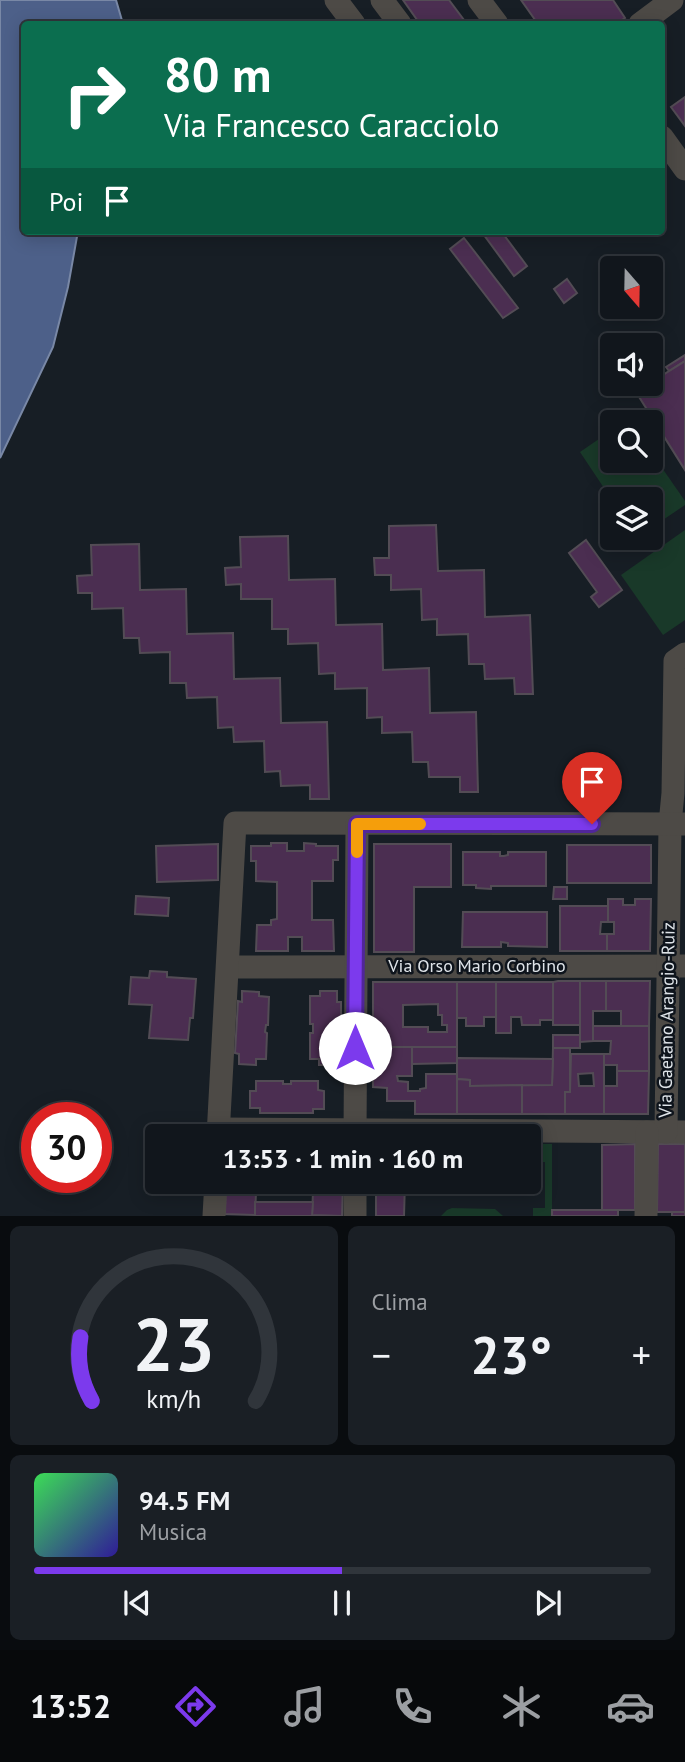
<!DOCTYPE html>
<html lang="it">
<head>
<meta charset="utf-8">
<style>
	body { margin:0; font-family:"PT Sans",sans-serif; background:#1a1f25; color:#f1f3f6; height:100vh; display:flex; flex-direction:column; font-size:26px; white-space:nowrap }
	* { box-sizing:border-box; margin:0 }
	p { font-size:23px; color:#9c9fa3 }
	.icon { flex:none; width:38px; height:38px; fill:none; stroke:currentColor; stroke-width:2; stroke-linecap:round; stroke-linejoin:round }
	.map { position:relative; height:1216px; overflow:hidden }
	.side { display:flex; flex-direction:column; gap:10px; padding:10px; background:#090c0f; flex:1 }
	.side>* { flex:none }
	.top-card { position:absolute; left:21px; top:21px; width:644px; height:214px; border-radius:7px; box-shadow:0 4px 18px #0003,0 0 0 2px #30353b; background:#0b6e4f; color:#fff; overflow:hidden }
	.needle { width:46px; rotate:160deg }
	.controls { position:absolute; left:600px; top:256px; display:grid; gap:14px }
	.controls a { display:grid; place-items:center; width:63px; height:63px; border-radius:7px; background:#11161c; box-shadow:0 4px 18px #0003,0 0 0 2px #30353b; font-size:35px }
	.speed { position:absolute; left:21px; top:1102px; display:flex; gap:14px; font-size:35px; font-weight:700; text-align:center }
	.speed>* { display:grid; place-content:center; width:91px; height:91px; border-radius:50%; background:#11161c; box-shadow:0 4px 18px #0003,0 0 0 2px #30353b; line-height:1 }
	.speed .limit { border:10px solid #d22; background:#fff; color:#111 }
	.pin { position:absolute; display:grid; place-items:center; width:60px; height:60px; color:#fff; margin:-72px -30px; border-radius:50% 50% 50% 0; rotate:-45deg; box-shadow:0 0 7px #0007 }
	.pin .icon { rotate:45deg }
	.me { position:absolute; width:77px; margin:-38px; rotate:0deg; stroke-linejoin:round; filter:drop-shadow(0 0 5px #0008) }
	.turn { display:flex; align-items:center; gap:24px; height:147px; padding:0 28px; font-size:32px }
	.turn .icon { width:91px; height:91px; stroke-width:2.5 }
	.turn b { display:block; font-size:49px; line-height:60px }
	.then { display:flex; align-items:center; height:66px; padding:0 28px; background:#0003; gap:14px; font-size:26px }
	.big { font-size:52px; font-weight:700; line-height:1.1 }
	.side .card { flex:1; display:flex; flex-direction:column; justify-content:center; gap:10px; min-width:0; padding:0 24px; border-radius:10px; background:#1a1f25 }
	.side .dial { align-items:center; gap:0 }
	.dial svg { height:182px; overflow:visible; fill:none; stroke:#30353b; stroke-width:7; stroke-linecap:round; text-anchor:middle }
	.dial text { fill:#f1f3f6; stroke:none }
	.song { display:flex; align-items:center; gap:21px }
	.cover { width:84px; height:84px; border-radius:10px; background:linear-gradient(135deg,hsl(130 70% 55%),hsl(250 70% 35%)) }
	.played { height:7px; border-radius:4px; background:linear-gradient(90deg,#7c3aed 50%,#30353b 50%) }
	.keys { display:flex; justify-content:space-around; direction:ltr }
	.heat { display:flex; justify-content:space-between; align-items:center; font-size:38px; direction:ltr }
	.side .tiles { flex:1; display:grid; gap:10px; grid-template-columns:1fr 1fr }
	.card:last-child { grid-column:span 2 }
	.trip { position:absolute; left:145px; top:1124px; width:396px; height:70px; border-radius:7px; background:#11161c; box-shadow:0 4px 18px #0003,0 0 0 2px #30353b; font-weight:700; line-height:70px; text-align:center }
	.tabs { display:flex; height:112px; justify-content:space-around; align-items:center; background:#07090b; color:#9c9fa3 }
	.tabs .icon { width:49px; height:49px }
	.tabs .active { color:#7c3aed }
	.tabs b { font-size:32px; color:#f1f3f6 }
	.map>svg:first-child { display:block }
	.green { fill:#193929 }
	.water { fill:#4d6089; stroke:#7988a6; stroke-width:2 }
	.building { fill:#4b2e51; stroke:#534c55; stroke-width:2; fill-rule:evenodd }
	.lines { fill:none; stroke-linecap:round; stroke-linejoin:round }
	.minor { stroke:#4d4a46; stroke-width:23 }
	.route-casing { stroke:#51269a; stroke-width:18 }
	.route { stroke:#7c3aed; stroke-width:12 }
	.slow { stroke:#f59e0b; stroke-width:12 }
	.labels { text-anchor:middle; stroke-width:5; stroke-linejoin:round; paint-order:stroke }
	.street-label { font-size:18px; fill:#dfe4e9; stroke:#0e141c }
</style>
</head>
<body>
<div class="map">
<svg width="685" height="1216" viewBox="0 0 685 1216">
	<rect width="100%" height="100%" fill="#171e25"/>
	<g class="green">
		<polygon points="612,430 612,460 651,460 651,452 685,501 685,505 651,528 651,499 612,500 580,452"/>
		<polygon points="685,530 685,620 663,635 621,575"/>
		<polygon points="528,1144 552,1144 552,1216 533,1216 533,1208 545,1208 545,1162 529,1162"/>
		<polygon points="452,1208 495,1209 503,1216 441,1216 447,1210"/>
	</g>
	<polygon class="water" points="0,0 116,0 123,24 24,24 24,231 78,231 68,287 53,347 0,458"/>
	<g class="building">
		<polygon points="403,0 449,0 467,24 420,24"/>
		<polygon points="521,0 613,0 625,18 615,24 538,24"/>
		<polygon points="685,97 685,126 671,107"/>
		<polygon points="481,231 501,231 527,266 514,276"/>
		<polygon points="464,238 518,308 503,318 450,249"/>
		<polygon points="567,279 577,293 564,303 554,289"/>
		<polygon points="685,355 685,361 669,371 666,367"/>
		<polygon points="685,361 685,470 636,392"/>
		<polygon points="436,525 438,571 484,570 485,617 530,615 533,694 515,694 514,678 485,679 484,664 469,664 468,634 437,635 437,619 422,620 421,589 391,590 391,575 375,575 374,558 389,558 389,526"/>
		<polygon points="288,536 289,580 335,579 336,625 382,624 383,670 429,668 430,713 476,712 478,792 460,792 460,777 429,777 428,762 413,762 412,732 382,733 382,717 367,718 367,688 335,689 335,673 319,674 318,643 288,644 288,629 272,629 272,599 241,599 241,584 226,585 225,568 241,567 240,537"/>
		<polygon points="586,540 622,590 599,607 591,597 597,592 569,553"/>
		<polygon points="139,544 140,590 186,589 187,634 233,633 234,679 280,678 281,723 327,722 329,799 310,799 310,785 281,786 280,771 265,772 264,741 234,742 233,727 218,728 217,697 187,698 186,683 170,683 170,652 140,653 139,638 124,638 123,608 92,609 92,593 78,593 77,576 92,575 91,545"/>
		<polygon points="271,843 287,843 287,851 304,851 304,843 316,844 316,846 338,846 338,860 333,860 333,881 312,881 312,920 333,920 334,951 302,951 302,937 288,937 288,951 256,951 257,925 271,925 271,920 277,919 277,882 256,881 256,861 251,861 251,846 271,846"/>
		<polygon points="218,844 218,880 157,882 156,846"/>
		<polygon points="374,844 451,844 451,887 414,887 414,952 374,952"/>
		<rect x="567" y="845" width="84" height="38"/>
		<polygon points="463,852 500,852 500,856 504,856 508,855 508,852 546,852 546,886 491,886 491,889 476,888 476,885 463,885"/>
		<polygon points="554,887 567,887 567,899 553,899"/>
		<polygon points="136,896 169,898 168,916 135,914"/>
		<polygon points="608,899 623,899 623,905 635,905 635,899 651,899 650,951 607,951 607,934 614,934 614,922 608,922"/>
		<polygon points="560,906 608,906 608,922 601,922 600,934 607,934 607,951 560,951"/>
		<polygon points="463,912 547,912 547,947 508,946 508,943 501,942 501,947 462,947"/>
		<polygon points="150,971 167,972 167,977 196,979 193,1018 190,1018 188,1040 149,1038 152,1005 129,1004 131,977 149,978"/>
		<polygon points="558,981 580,981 580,1025 553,1025 553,982"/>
		<polygon points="580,981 606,981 606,1011 593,1011 593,1041 580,1042"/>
		<polygon points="606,981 650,981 649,1026 621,1026 621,1011 606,1011"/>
		<path d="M373,982H457V1047H373ZM438,1004V1015H442V1025H447V1032H428V1027H403V1005Z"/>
		<polygon points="457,982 496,982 496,1017 484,1017 484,1026 466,1026 466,1018 457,1018"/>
		<polygon points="496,982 553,982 553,1020 540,1020 540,1025 522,1025 521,1017 511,1017 511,1033 496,1033"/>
		<polygon points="242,991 259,992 259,996 269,997 268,1025 266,1025 265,1032 267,1033 266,1059 256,1059 256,1065 239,1064 239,1054 235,1053 238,1001 242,1002"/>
		<polygon points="320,991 337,991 337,1002 341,1002 341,1053 338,1053 337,1065 319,1065 319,1059 310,1059 310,1033 313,1033 313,1024 310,1024 310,996 320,996"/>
		<polygon points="593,1026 649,1026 649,1071 617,1071 617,1065 604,1065 604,1054 610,1054 611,1041 593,1041"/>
		<rect x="553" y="1035" width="27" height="13"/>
		<polygon points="373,1047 412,1047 412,1076 397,1076 398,1081 408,1082 408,1091 420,1091 420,1089 426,1088 426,1074 457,1074 457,1114 415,1114 415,1101 387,1101 387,1088 373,1087"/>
		<polygon points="412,1047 457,1047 457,1063 412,1064"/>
		<polygon points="553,1048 570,1048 570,1092 565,1092 565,1114 522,1114 522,1085 552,1085"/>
		<path d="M571,1054H604V1114H565V1092H570ZM593,1073L594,1086H579L578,1074Z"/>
		<polygon points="457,1058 553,1059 552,1085 470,1086 470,1080 457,1079"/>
		<polygon points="617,1071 649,1071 648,1114 604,1114 604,1086 617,1086"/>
		<polygon points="457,1079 470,1080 470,1086 522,1085 522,1114 457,1114"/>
		<polygon points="256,1081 283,1081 283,1084 291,1084 291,1081 318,1081 318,1090 324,1091 324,1109 313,1109 313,1113 260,1113 260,1108 250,1108 250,1091 256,1091"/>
		<polygon points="635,1144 635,1210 602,1210 602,1145"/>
		<polygon points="658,1144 685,1144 685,1212 657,1212"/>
		<polygon points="226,1181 260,1181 260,1193 256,1193 255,1215 225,1214"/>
		<polygon points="309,1181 343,1181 342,1216 312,1215 313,1192 309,1192"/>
		<polygon points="376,1181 405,1181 404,1216 376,1216"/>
		<polygon points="255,1202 313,1202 312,1216 255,1216"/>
		<rect x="552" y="1210" width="66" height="6"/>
		<rect x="672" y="1212" width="13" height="4"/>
	</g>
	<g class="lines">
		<g class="minor">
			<polyline points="336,0 354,24"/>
			<polyline points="382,0 400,24"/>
			<polyline points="479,0 497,24"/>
			<polyline points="640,24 672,0"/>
			<polyline points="662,137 685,169"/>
			<polyline points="228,967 685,966"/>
			<polyline points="219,1129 685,1132"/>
			<polyline points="666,1132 670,824 673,793 675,661 685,654"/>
			<polyline points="218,1136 235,823 685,824"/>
			<polyline points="355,1136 357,824"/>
			<polyline points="214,1216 216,1181"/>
			<polyline points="355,1216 355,1181"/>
			<polyline points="646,1216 647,1132"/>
		</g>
	</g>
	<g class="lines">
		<g class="route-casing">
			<polyline id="route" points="355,1048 357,824 592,824"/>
		</g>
		<use href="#route" class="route"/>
		<polyline class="slow" points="357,852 357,824 420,824"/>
	</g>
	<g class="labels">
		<g class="street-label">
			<text x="477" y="972">Via Orso Mario Corbino</text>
			<text transform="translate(667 1020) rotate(-89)" y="6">Via Gaetano Arangio-Ruiz</text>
		</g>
	</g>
</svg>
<div class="controls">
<a><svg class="needle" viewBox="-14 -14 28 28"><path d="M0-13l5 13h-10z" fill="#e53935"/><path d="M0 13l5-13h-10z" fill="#9c9fa3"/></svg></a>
<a><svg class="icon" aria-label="sound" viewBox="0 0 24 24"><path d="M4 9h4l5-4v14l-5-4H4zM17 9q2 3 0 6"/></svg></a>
<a><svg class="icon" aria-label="search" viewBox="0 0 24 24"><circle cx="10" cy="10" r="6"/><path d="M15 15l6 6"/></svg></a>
<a><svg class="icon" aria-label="layers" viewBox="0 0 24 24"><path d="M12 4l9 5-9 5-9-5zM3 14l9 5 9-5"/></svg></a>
</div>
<div class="speed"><div class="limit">30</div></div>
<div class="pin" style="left:592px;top:824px;background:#d93025"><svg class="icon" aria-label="arrive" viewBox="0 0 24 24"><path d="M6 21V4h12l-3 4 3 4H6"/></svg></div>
<svg class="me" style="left:355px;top:1048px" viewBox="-20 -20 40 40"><circle r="19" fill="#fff"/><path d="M0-13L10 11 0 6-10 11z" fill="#7c3aed"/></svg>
<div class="trip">13:53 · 1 min · 160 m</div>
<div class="top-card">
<div class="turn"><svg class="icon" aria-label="right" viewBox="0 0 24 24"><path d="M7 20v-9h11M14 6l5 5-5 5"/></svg><div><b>80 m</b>Via Francesco Caracciolo</div></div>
<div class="then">Poi<svg class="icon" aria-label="arrive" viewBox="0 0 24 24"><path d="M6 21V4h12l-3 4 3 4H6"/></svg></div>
</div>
</div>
<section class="side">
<div class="tiles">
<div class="card dial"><svg viewBox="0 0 100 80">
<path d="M14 69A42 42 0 1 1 86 69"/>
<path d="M14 69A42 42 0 0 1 9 41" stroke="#7c3aed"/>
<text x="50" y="56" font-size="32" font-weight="700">23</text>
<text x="50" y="72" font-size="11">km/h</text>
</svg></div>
<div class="card"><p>Clima</p>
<div class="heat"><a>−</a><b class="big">23°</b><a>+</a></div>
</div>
<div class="card">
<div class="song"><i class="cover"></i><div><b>94.5 FM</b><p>Musica</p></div></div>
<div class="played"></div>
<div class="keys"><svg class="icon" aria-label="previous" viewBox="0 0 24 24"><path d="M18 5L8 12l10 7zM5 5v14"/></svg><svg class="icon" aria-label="pause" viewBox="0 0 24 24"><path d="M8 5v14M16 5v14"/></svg><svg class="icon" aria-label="next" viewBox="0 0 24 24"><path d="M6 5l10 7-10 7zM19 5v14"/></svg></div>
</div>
</div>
</section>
<nav class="tabs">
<b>13:52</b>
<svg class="icon active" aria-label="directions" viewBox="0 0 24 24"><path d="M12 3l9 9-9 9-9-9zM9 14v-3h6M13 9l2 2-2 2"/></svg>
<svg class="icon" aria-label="music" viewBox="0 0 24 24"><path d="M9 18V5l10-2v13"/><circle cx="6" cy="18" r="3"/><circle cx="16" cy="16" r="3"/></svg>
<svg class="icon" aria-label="phone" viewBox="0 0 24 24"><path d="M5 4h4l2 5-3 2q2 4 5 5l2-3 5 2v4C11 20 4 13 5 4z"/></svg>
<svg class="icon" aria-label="climate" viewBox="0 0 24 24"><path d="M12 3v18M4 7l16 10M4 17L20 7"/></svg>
<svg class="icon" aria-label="car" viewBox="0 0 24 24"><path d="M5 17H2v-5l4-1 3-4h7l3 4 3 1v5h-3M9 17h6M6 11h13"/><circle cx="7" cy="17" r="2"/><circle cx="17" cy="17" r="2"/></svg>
</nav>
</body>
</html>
